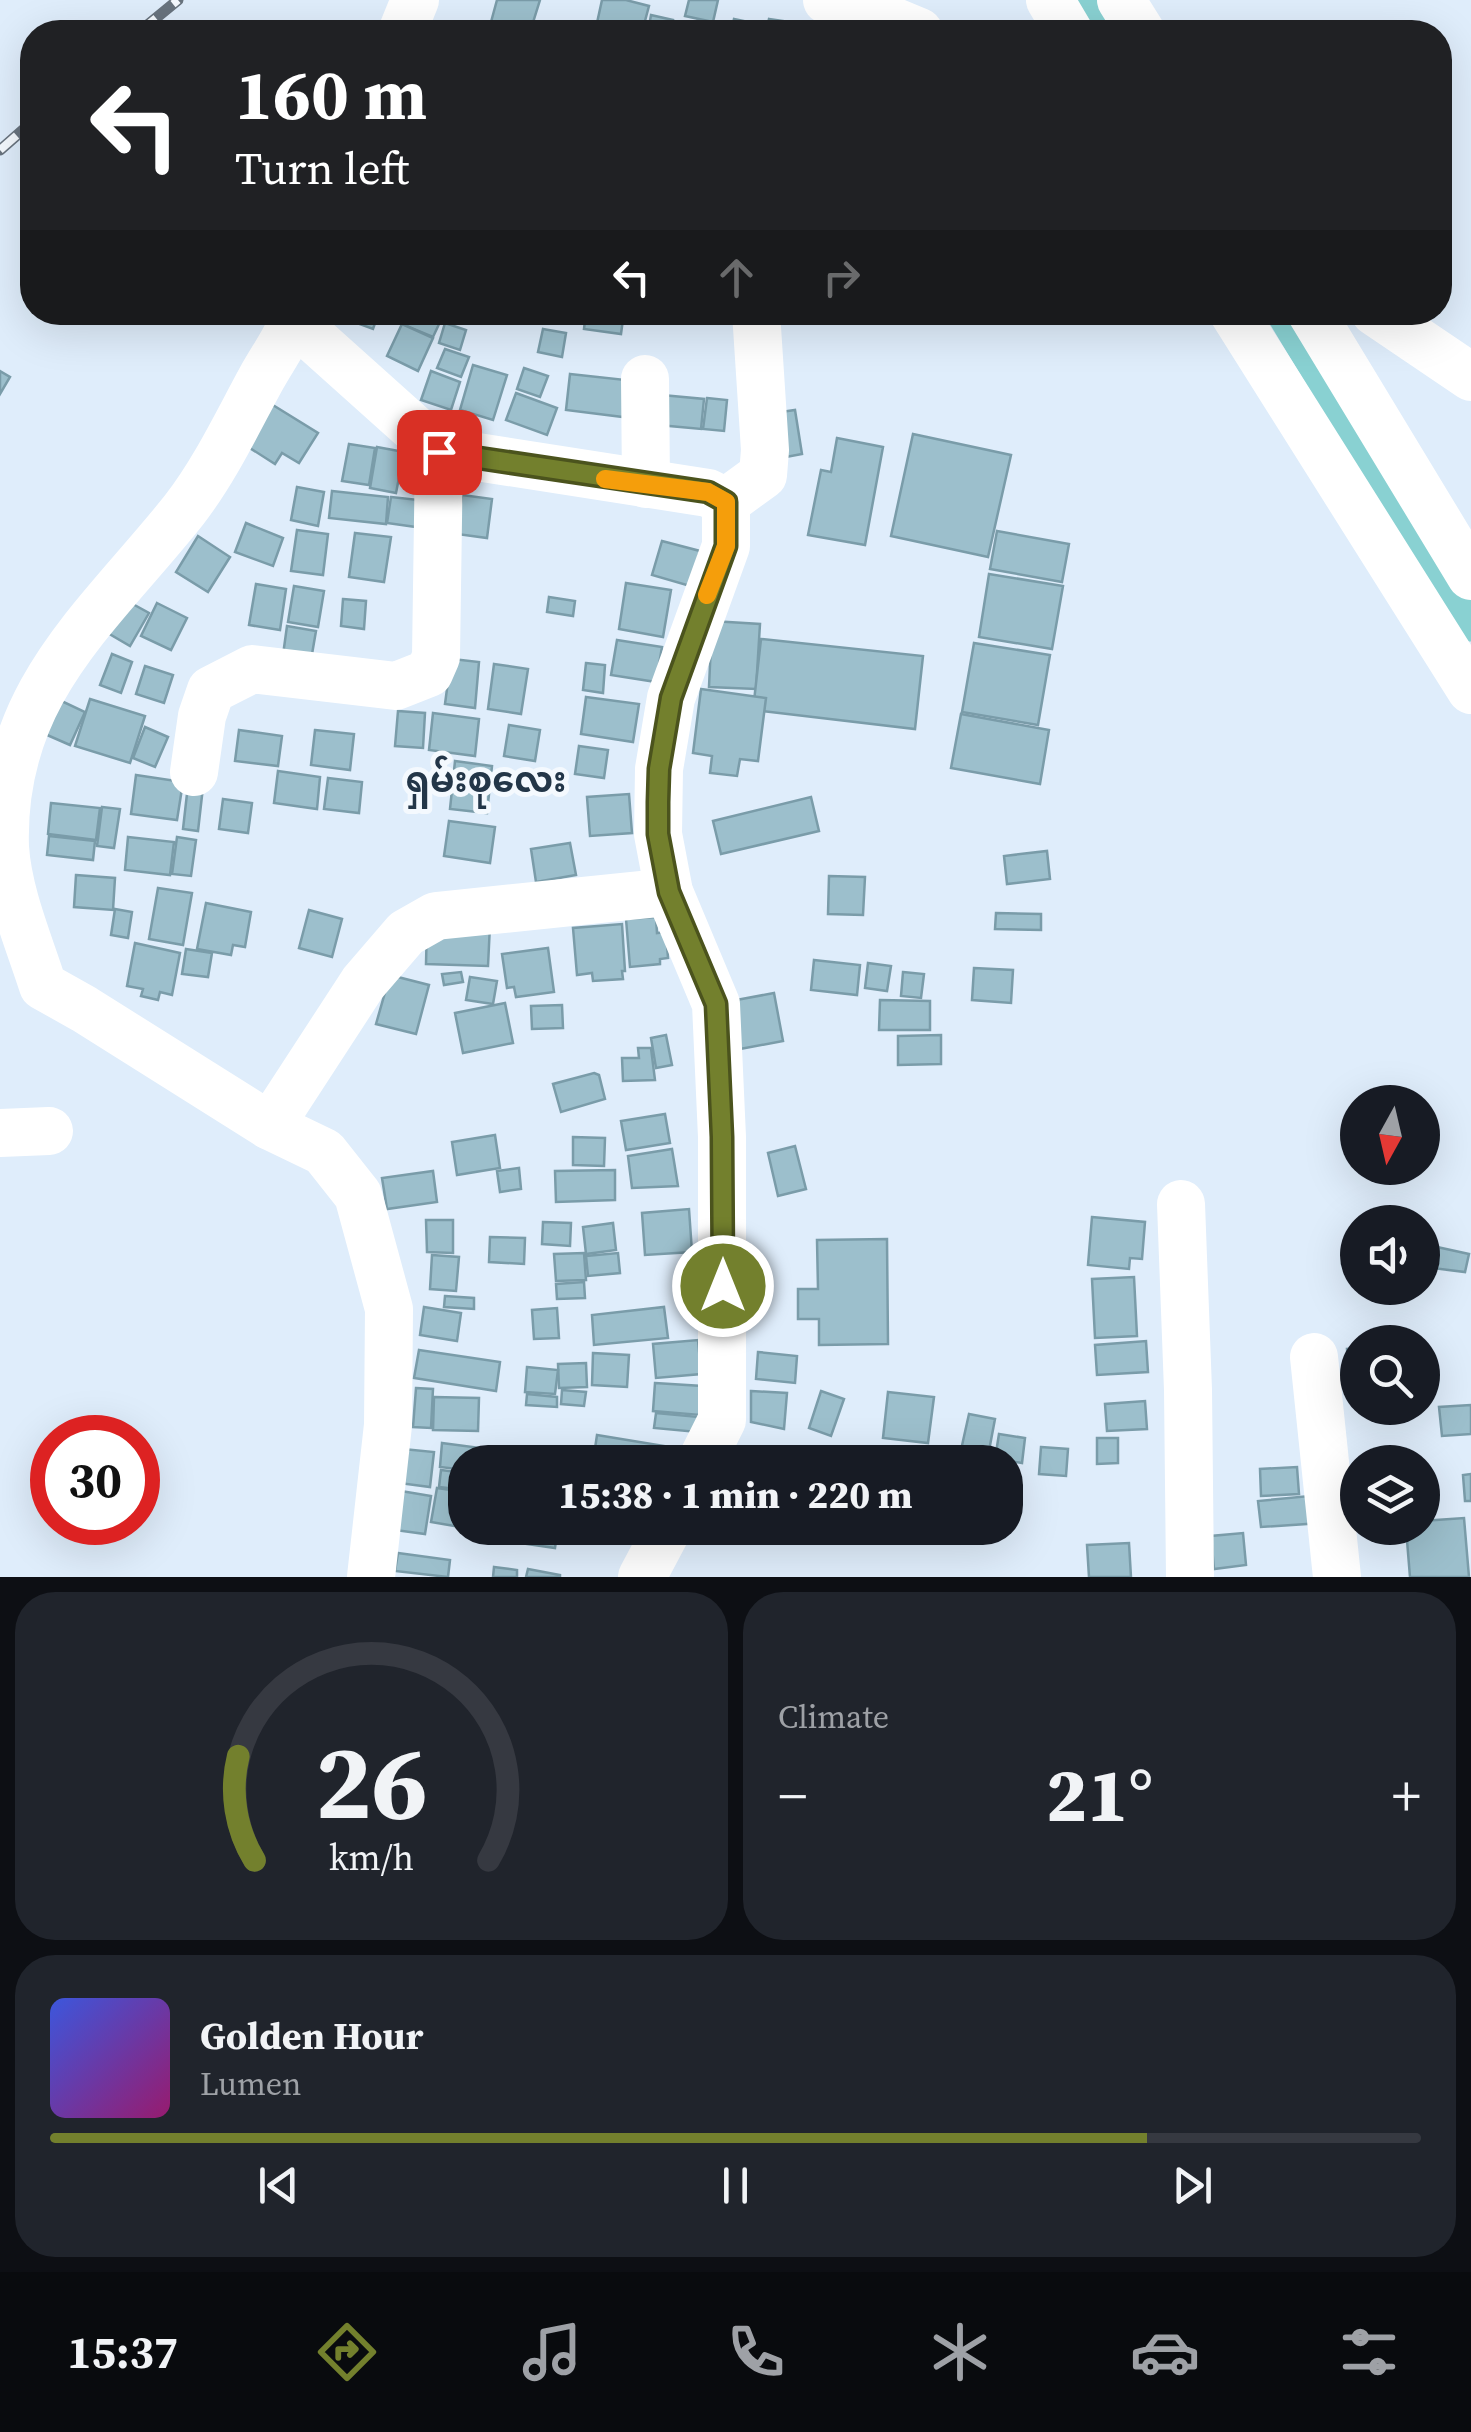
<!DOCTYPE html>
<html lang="en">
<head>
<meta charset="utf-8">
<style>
	body { margin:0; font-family:"Source Serif 4","Noto Sans Myanmar",serif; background:#20242c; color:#f1f3f6; height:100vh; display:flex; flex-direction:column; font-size:38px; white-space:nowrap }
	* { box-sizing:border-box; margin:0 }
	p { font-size:32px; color:#9ea1a6 }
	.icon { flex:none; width:55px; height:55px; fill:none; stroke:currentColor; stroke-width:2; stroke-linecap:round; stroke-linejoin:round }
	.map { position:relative; height:1577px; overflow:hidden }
	.sheet { display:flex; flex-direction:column; gap:15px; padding:15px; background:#0d0f14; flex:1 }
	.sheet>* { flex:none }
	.top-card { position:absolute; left:20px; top:20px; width:1432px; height:305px; border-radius:40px; box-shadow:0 10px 40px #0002; background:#202124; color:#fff; overflow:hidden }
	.needle { width:65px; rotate:188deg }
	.tools { position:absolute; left:1340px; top:1085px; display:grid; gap:20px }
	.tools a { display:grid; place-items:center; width:100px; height:100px; border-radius:50%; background:#171b24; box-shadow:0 10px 40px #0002; font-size:50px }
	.speed { position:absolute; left:30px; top:1415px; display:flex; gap:20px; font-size:50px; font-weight:700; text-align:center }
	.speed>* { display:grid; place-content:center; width:130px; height:130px; border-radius:50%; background:#171b24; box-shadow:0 10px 40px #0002; line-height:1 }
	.speed .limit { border:15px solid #d22; background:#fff; color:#111 }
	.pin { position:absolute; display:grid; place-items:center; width:85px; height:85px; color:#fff; margin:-42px; border-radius:20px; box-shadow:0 5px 15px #0006 }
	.me { position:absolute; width:110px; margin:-55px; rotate:0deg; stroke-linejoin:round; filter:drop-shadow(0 0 8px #0008) }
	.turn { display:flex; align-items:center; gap:35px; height:210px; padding:0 50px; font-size:45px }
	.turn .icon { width:130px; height:130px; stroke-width:2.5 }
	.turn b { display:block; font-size:70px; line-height:85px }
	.lanes { display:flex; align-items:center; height:95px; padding:0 50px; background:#0003; justify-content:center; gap:50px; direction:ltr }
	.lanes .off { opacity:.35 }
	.big { font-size:75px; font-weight:800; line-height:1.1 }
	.sheet .tile { flex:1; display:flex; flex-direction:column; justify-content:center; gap:15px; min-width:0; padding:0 35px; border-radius:40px; background:#20242c }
	.sheet .dial { align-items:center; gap:0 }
	.dial svg { height:260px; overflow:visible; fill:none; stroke:#363941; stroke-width:7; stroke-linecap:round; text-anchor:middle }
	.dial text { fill:#f1f3f6; stroke:none }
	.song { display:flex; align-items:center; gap:30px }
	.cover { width:120px; height:120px; border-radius:15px; background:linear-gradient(135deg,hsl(230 70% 55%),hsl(320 70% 35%)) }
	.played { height:10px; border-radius:5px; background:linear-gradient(90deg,#73802d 80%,#363941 80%) }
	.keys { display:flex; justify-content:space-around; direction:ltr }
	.heat { display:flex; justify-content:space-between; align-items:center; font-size:55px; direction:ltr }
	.sheet .tiles { flex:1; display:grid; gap:15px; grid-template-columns:1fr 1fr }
	.tile:last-child { grid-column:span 2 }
	.trip { position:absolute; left:448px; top:1445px; width:575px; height:100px; border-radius:40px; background:#171b24; box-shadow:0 10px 40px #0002; font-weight:800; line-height:100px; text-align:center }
	.menu { display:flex; height:160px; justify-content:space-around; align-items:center; background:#090b0e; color:#9ea1a6 }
	.menu .icon { width:70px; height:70px }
	.menu .active { color:#73802d }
	.menu b { font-size:45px; color:#f1f3f6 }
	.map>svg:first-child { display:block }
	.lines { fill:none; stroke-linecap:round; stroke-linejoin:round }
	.canal { stroke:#89d1d2; stroke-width:35 }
	.building { fill:#9cbfcc; stroke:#7a9ca9; stroke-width:2.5 }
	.minor { stroke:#fff; stroke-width:48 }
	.rail-casing { stroke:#68737e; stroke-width:11 }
	.rail { stroke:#f4f9fe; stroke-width:8; stroke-dasharray:22; stroke-linecap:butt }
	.route-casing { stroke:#4b531d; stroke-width:25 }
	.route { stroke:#73802d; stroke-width:18 }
	.slow { stroke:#f59e0b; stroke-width:18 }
	.labels { text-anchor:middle; stroke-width:10; stroke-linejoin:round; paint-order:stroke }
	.quarter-label { font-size:35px; font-weight:bold; fill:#233648; stroke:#f4f9fe }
</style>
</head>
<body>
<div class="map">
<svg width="1471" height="1577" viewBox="0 0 1471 1577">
	<rect width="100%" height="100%" fill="#dfedfb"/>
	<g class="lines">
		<g class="canal">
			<polyline points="1093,0 1113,32"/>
			<polyline points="1283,312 1471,624"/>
		</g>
	</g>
	<g class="building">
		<polygon points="497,0 540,0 530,32 491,22"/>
		<polygon points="602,0 626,0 649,6 642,32 595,32"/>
		<polygon points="689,0 718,0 713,22 685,16"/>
		<polygon points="651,15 673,20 671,32 648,32"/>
		<polygon points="734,19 763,25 761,32 731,32"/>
		<polygon points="769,19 797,23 796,32 766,32"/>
		<polygon points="697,21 727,27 726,32 695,32"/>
		<polygon points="327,312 379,312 373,329"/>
		<polygon points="410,312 440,322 433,337 404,325"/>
		<polygon points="586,312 624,312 621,334 584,329"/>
		<polygon points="629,312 677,312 676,320"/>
		<polygon points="680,312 699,312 699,323 680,321"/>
		<polygon points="445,323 466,330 460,350 439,343"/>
		<polygon points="402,324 433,338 418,371 387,356"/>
		<polygon points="543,329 566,333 562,357 538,352"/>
		<polygon points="445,349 469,357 461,377 437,368"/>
		<polygon points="473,365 507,375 493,420 460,410"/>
		<polygon points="524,368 548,376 540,397 517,389"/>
		<polygon points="0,371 10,377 0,394"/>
		<polygon points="431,371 460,382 451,410 421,400"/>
		<polygon points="570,374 635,381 631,418 566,410"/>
		<polygon points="516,393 557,408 547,435 506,420"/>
		<polygon points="662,395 704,399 701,429 659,425"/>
		<polygon points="707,398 727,400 724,431 703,429"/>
		<polygon points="268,402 318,433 299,463 282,453 275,464 242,443"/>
		<polygon points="795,410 802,454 775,459 767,414"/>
		<polygon points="913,434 1011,455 988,557 891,536"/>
		<polygon points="837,438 883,447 865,545 808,535 821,470 831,472"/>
		<polygon points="349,444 375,448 369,485 342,481"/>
		<polygon points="377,447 404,452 396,493 370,488"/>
		<polygon points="297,487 324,492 318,526 291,520"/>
		<polygon points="332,491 388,497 386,524 329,518"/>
		<polygon points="462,495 492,499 487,538 457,534"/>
		<polygon points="391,497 419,500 416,527 387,523"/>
		<polygon points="246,523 283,538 273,566 235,552"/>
		<polygon points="297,530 328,534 323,575 291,571"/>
		<polygon points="997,531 1069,544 1062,582 990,569"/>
		<polygon points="355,533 391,537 384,582 349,577"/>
		<polygon points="198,536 230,557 208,592 176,572"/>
		<polygon points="662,541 700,551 690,586 652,575"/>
		<polygon points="989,574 1063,586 1052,649 979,637"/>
		<polygon points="626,583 671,590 663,637 619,629"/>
		<polygon points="256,584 286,589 280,630 249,625"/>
		<polygon points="294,586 324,591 318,627 288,622"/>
		<polygon points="120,597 149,613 130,646 101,629"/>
		<polygon points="549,597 575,601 573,616 547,612"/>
		<polygon points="343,599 366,601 364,629 341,626"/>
		<polygon points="157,603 187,618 171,650 141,636"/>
		<polygon points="712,621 760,624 756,689 709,687"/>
		<polygon points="287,626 316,631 311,660 283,655"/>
		<polygon points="761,639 923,656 915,729 753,710"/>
		<polygon points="617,640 662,647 656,682 611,675"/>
		<polygon points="974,643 1050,655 1038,725 962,712"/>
		<polygon points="112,654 132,662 121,693 100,685"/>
		<polygon points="444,658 479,662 475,708 445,704 449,674"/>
		<polygon points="586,663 605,665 603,693 583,690"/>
		<polygon points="494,664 528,669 521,714 488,709"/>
		<polygon points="145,666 173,675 164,703 136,694"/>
		<polygon points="701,689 766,698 758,761 740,759 737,776 710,773 712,756 693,753"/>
		<polygon points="53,697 85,712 70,745 38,731"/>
		<polygon points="586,697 639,704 633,742 581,734"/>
		<polygon points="90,699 145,716 130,763 75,746"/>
		<polygon points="398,711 425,713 423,748 395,746"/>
		<polygon points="433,713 479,719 475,756 429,750"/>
		<polygon points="961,714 1049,730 1040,784 951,768"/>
		<polygon points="509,725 540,730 535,761 504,756"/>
		<polygon points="145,727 168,737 155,767 133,758"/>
		<polygon points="239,730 282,736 278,766 235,761"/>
		<polygon points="315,730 354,734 350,770 311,765"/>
		<polygon points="579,746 608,750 604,778 575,774"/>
		<polygon points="455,761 492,766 487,813 450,809"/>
		<polygon points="278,771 320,777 317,809 274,803"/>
		<polygon points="136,775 183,782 177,820 131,814"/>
		<polygon points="328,778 362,782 359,813 324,809"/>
		<polygon points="188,785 203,787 198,831 183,829"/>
		<polygon points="629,794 632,833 590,836 587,797"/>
		<polygon points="811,797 819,831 721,854 713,821"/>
		<polygon points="223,799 252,803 248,833 219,829"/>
		<polygon points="51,803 100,808 96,840 48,834"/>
		<polygon points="102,807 120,809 114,848 97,846"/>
		<polygon points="449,821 495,827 490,863 444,856"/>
		<polygon points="49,836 95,841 93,860 47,855"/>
		<polygon points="128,837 174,842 170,875 125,870"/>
		<polygon points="177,837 196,840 191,876 172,874"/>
		<polygon points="570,843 576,875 536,882 531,849"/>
		<polygon points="1047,851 1050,879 1007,884 1004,856"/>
		<polygon points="76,875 115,878 113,910 74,907"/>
		<polygon points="829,876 865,877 863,915 828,914"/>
		<polygon points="158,888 192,893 183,945 149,939"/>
		<polygon points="206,903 251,912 245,947 233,945 231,955 197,949"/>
		<polygon points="115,909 132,912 128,938 111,935"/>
		<polygon points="309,910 342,919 332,957 299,948"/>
		<polygon points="996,913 1041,914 1041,930 995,929"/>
		<polygon points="656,917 657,933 666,932 668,958 660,959 660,964 630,967 626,919"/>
		<polygon points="427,923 490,925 488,966 426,964"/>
		<polygon points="622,924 625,971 622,971 623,979 593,981 592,973 577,975 573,928"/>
		<polygon points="135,943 180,953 172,995 160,992 158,1000 141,996 143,989 127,986"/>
		<polygon points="548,948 554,992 516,997 514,987 507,988 502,954"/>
		<polygon points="186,949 212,953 208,977 182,974"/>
		<polygon points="814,960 860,965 857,995 811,990"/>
		<polygon points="868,963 891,966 887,991 865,988"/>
		<polygon points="974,968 1013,970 1011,1003 972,1000"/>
		<polygon points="461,972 463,982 444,985 442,974"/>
		<polygon points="903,972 924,974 921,998 901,996"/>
		<polygon points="390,975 429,985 416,1034 376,1024"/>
		<polygon points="470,977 497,981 493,1004 466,1000"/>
		<polygon points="774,993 783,1041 740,1049 731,1001"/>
		<polygon points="880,1000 930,1001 930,1030 879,1030"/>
		<polygon points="505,1003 513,1043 463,1053 455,1013"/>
		<polygon points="562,1005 563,1028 532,1029 531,1006"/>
		<polygon points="666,1035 672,1065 656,1068 651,1038"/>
		<polygon points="941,1035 941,1064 898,1065 898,1036"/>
		<polygon points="638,1048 651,1048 655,1080 623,1081 622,1058 639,1058"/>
		<polygon points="594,1073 599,1075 605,1099 561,1112 553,1084"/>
		<polygon points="665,1114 670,1143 626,1150 621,1121"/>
		<polygon points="495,1135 500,1168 457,1175 452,1142"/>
		<polygon points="573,1137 605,1138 604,1166 573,1165"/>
		<polygon points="795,1146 806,1189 778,1196 768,1153"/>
		<polygon points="672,1149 678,1186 632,1188 628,1156"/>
		<polygon points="519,1168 521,1189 500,1192 497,1171"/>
		<polygon points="615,1170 615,1200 556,1202 555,1171"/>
		<polygon points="433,1171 437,1202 387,1209 382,1178"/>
		<polygon points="689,1209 692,1252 645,1255 642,1213"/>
		<polygon points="1092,1217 1145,1222 1142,1259 1130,1258 1129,1269 1088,1265"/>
		<polygon points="426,1220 453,1220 453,1253 427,1252"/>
		<polygon points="543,1222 571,1223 570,1246 542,1244"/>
		<polygon points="613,1223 616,1250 586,1254 583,1227"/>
		<polygon points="490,1237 525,1238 524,1264 489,1262"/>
		<polygon points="887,1239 888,1344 819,1345 819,1319 798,1319 798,1289 818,1289 817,1240"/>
		<polygon points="1428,1245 1469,1254 1465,1272 1424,1267"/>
		<polygon points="584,1253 586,1280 556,1281 554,1254"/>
		<polygon points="618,1253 620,1273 588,1276 586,1256"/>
		<polygon points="432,1255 459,1257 456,1291 430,1289"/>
		<polygon points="1134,1277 1137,1336 1095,1338 1092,1279"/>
		<polygon points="584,1282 585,1298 557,1299 556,1284"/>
		<polygon points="1367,1288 1394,1288 1392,1296 1366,1290"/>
		<polygon points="445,1296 474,1298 474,1309 444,1307"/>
		<polygon points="424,1307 461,1313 457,1341 420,1335"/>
		<polygon points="664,1307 668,1338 594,1345 592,1315"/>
		<polygon points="557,1308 559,1338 534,1339 532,1310"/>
		<polygon points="698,1340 701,1374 656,1378 653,1344"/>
		<polygon points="1146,1341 1148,1372 1097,1375 1095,1345"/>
		<polygon points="1358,1348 1358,1386 1350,1386 1347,1349"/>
		<polygon points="419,1350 500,1362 496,1391 414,1378"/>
		<polygon points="758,1352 797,1356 795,1383 756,1379"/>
		<polygon points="593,1353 629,1355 627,1387 592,1385"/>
		<polygon points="586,1363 587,1387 559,1388 558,1364"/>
		<polygon points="527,1367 558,1370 555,1394 525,1392"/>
		<polygon points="655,1383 702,1386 700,1415 653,1411"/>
		<polygon points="416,1388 433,1389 431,1428 413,1427"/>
		<polygon points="562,1390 586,1392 584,1406 561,1404"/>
		<polygon points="751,1391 787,1393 784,1429 751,1422"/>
		<polygon points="821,1391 844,1399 831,1436 809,1428"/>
		<polygon points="888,1392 934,1397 928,1443 883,1438"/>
		<polygon points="527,1394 557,1397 557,1407 526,1405"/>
		<polygon points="434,1397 479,1398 478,1431 433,1430"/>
		<polygon points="1145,1401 1147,1429 1107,1431 1105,1404"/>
		<polygon points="1471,1405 1471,1434 1442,1436 1439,1407"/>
		<polygon points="656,1413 699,1417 697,1432 654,1428"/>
		<polygon points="969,1414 995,1419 988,1456 961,1450"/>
		<polygon points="999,1434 1025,1438 1022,1463 995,1459"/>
		<polygon points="597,1435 664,1446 662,1462 593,1462"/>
		<polygon points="1097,1438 1118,1438 1118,1463 1097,1464"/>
		<polygon points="442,1443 488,1449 487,1462 465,1462 465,1470 440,1467"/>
		<polygon points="1041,1447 1068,1449 1066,1476 1039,1474"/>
		<polygon points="403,1449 434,1452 430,1487 399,1483"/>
		<polygon points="522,1449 554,1450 554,1462 522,1462"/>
		<polygon points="1297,1467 1299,1494 1261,1496 1260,1469"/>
		<polygon points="441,1470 465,1473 465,1490 439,1487"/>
		<polygon points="1471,1474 1471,1501 1465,1501 1463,1475"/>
		<polygon points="437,1488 465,1492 465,1528 478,1528 478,1530 431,1522"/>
		<polygon points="401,1491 431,1496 425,1534 395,1530"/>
		<polygon points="1320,1495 1321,1523 1261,1527 1258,1501"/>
		<polygon points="1464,1518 1469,1577 1410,1577 1406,1528 1422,1528 1422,1521"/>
		<polygon points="515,1528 558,1528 555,1548 513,1542"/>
		<polygon points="1243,1533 1246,1565 1214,1569 1211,1536"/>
		<polygon points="1129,1543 1131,1577 1089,1577 1087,1545"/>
		<polygon points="398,1553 450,1560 448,1577 395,1571"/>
		<polygon points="494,1567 517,1570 517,1577 493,1577"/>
		<polygon points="528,1569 560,1575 560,1577 526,1577"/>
	</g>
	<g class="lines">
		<g class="minor">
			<polyline points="827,0 850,3 919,32"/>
			<polyline points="1050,0 1069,32"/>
			<polyline points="1121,0 1141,32"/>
			<polyline points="402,32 415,0"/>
			<path d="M297,312C289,336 273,357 261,379C237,423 215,470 184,510C98,618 0,693 5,847C8,894 29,942 43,986L84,1009L270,1126L324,1152L358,1195L389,1309L388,1425L371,1577"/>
			<polyline points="1233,312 1471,690"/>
			<polyline points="1311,312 1471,576"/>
			<polyline points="1375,312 1471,377"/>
			<polyline points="294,321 439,451 708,493 726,502 726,546 671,698 659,769 658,834 669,892 716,1004 722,1137 722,1420 701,1462"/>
			<polyline points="645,379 646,484"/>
			<polyline points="726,502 763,475 765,450 756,312"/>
			<polyline points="194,772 202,716 211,690 252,669 396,686 429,673 436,657 439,451"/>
			<polyline points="270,1126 363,983 406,933 436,916 669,892"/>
			<polyline points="0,1133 49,1131"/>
			<polyline points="1181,1204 1188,1390 1190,1577"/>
			<polyline points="1314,1357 1337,1577"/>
			<polyline points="642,1577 668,1528"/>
		</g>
		<g class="rail-casing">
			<g id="rail">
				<polyline points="139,32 178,0"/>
				<polyline points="0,150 32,122"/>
			</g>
		</g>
		<use href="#rail" class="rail"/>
	</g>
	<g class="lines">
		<g class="route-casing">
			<polyline id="route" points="439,452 708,492 726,502 726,546 671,698 659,769 658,802 658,834 669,892 716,1004 722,1137 723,1286"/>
		</g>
		<use href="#route" class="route"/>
		<polyline class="slow" points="605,479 708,492 726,502 726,546 707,595"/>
	</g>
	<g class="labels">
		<g class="quarter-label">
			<text x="486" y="792">ရှမ်းစုလေး</text>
		</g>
	</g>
</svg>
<div class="tools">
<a><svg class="needle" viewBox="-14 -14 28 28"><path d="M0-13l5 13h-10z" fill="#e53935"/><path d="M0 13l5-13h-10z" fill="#9ea1a6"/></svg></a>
<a><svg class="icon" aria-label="sound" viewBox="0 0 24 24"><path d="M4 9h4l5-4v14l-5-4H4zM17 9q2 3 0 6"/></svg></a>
<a><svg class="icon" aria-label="search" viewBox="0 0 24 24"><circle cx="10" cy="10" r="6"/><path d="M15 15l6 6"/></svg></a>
<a><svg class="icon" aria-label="layers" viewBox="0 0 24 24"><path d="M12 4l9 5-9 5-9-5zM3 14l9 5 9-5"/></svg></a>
</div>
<div class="speed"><div class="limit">30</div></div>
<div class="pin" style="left:439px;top:452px;background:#d93025"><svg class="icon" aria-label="arrive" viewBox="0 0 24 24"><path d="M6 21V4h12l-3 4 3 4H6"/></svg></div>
<svg class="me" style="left:723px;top:1286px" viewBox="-20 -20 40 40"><circle r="17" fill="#73802d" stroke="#fff" stroke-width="3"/><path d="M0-11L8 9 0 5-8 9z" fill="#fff"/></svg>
<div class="trip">15:38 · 1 min · 220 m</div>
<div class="top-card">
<div class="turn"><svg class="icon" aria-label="left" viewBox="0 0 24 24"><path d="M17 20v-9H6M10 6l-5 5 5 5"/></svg><div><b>160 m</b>Turn left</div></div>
<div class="lanes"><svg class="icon" aria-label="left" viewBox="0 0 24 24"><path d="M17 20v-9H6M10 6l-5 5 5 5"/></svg><svg class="icon off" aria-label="ahead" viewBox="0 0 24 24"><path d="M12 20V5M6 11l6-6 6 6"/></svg><svg class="icon off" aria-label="right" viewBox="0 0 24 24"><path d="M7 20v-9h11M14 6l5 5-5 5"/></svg></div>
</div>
</div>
<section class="sheet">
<div class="tiles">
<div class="tile dial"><svg viewBox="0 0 100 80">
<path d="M14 69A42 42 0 1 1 86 69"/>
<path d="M14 69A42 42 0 0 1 9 37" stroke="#73802d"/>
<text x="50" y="56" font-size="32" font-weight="700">26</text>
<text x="50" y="72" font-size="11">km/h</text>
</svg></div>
<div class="tile"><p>Climate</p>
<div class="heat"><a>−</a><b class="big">21°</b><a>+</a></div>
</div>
<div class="tile">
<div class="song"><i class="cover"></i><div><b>Golden Hour</b><p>Lumen</p></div></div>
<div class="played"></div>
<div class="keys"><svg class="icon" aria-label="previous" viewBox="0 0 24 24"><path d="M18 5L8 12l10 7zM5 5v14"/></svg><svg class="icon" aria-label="pause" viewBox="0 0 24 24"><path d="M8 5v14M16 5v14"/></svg><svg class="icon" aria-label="next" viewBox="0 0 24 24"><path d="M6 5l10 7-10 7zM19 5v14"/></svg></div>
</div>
</div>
</section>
<nav class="menu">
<b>15:37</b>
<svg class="icon active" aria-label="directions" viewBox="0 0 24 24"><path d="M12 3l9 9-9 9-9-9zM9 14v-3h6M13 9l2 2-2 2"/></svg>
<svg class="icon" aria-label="music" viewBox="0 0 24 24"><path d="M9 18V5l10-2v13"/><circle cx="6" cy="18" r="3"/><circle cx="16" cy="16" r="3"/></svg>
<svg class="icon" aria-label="phone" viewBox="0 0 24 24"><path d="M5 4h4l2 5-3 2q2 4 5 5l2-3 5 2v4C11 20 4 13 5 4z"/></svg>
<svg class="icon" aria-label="climate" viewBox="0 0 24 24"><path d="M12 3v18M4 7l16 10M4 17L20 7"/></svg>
<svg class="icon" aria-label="car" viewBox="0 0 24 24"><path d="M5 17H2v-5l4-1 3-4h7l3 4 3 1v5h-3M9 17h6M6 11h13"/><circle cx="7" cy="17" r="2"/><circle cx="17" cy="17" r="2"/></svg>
<svg class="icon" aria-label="filters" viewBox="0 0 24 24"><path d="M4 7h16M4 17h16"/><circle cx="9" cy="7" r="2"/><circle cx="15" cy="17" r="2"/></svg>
</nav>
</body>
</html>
